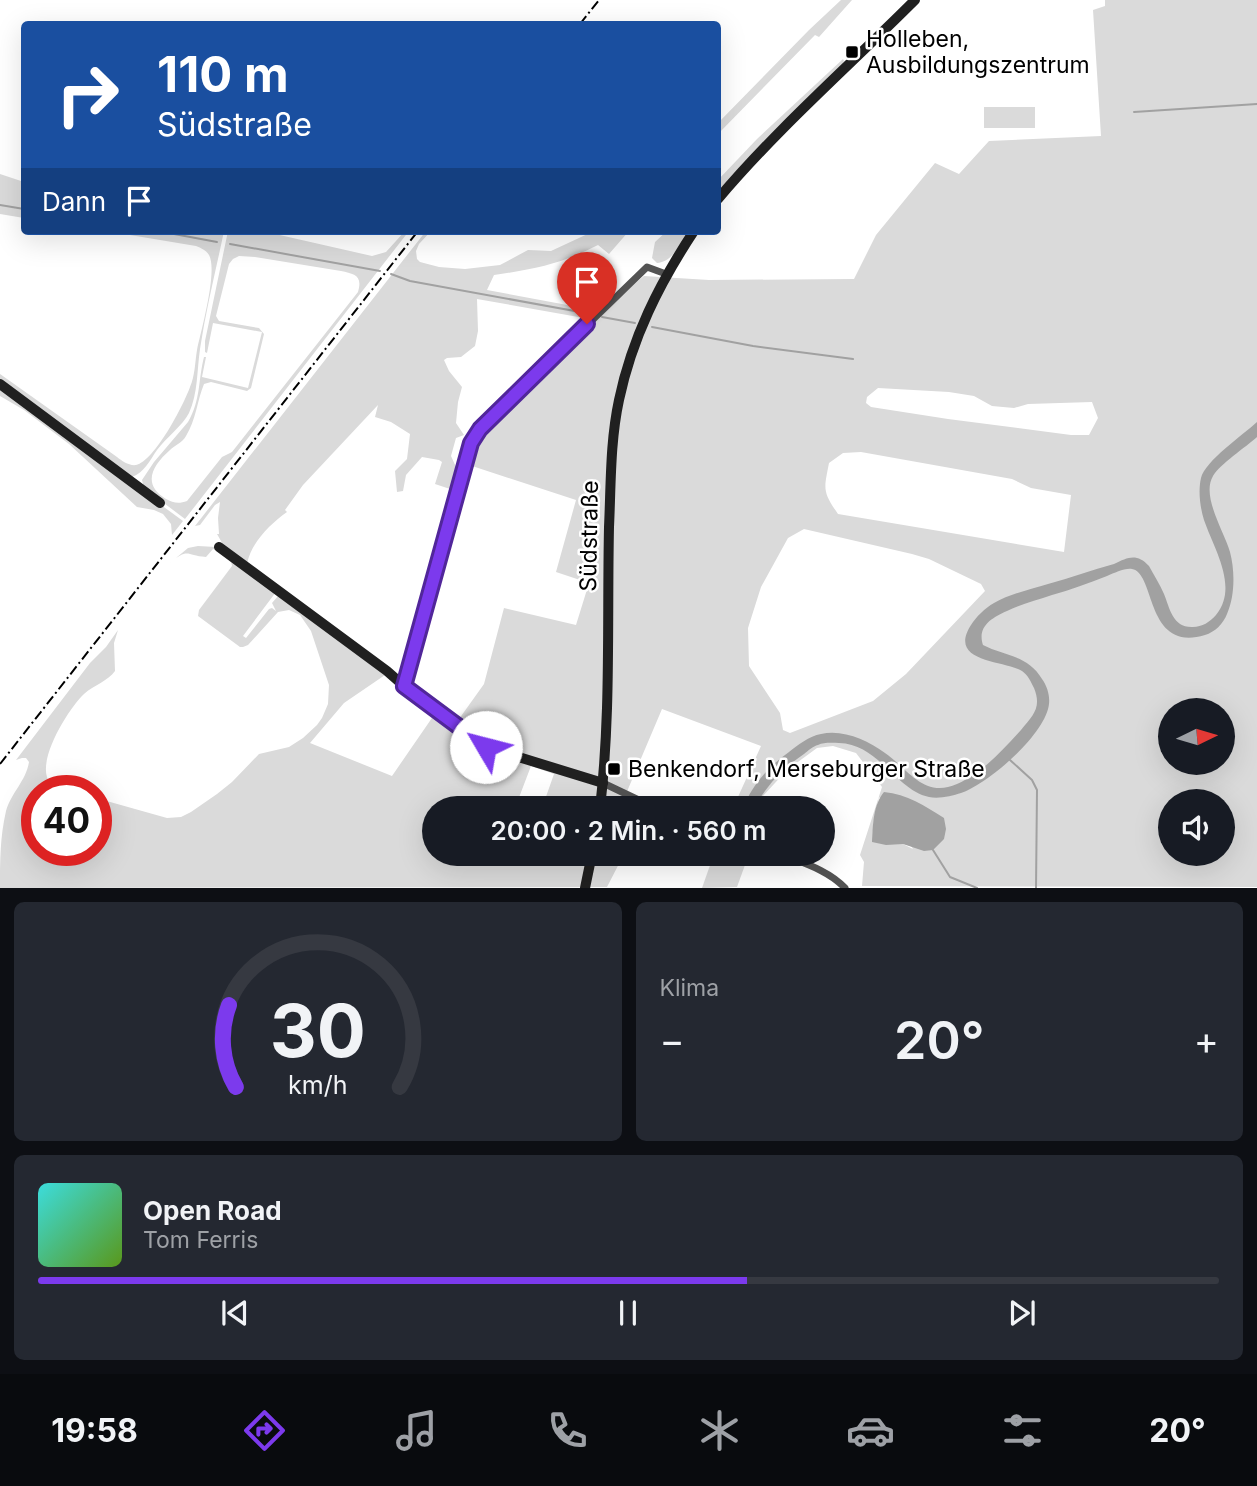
<!DOCTYPE html>
<html lang="de">
<head>
<meta charset="utf-8">
<style>
	body { margin:0; font-family:Inter,sans-serif; background:#242831; color:#f1f3f6; height:100vh; display:flex; flex-direction:column; font-size:26px; white-space:nowrap }
	* { box-sizing:border-box; margin:0 }
	p { font-size:23px; color:#9ea1a6 }
	.icon { flex:none; width:38px; height:38px; fill:none; stroke:currentColor; stroke-width:2; stroke-linecap:round; stroke-linejoin:round }
	.map { position:relative; height:888px; overflow:hidden }
	.drawer { display:flex; flex-direction:column; gap:14px; padding:14px; background:#0d0f14; flex:1 }
	.drawer>* { flex:none }
	.guide { position:absolute; left:21px; top:21px; width:700px; height:214px; border-radius:7px; box-shadow:0 7px 28px #0002; background:#1a4fa0; color:#fff; overflow:hidden }
	.needle { width:46px; rotate:85deg }
	.fabs { position:absolute; left:1158px; top:698px; display:grid; gap:14px }
	.fabs a { display:grid; place-items:center; width:77px; height:77px; border-radius:50%; background:#171b24; box-shadow:0 7px 28px #0002; font-size:35px }
	.speed { position:absolute; left:21px; top:775px; display:flex; gap:14px; font-size:35px; font-weight:700; text-align:center }
	.speed>* { display:grid; place-content:center; width:91px; height:91px; border-radius:50%; background:#171b24; box-shadow:0 7px 28px #0002; line-height:1 }
	.speed .limit { border:10px solid #d22; background:#fff; color:#111 }
	.pin { position:absolute; display:grid; place-items:center; width:60px; height:60px; color:#fff; margin:-72px -30px; border-radius:50% 50% 50% 0; rotate:-45deg; box-shadow:0 0 7px #0007 }
	.pin .icon { rotate:45deg }
	.me { position:absolute; width:77px; margin:-38px; rotate:307deg; stroke-linejoin:round; filter:drop-shadow(0 0 5px #0008) }
	.turn { display:flex; align-items:center; gap:24px; height:147px; padding:0 21px; font-size:32px }
	.turn .icon { width:91px; height:91px; stroke-width:2.5 }
	.turn b { display:block; font-size:49px; line-height:60px }
	.then { display:flex; align-items:center; height:66px; padding:0 21px; background:#0003; gap:14px; font-size:26px }
	.big { font-size:52px; font-weight:600; line-height:1.1 }
	.drawer .card { flex:1; display:flex; flex-direction:column; justify-content:center; gap:10px; min-width:0; padding:0 24px; border-radius:10px; background:#242831 }
	.drawer .dial { align-items:center; gap:0 }
	.dial svg { height:182px; overflow:visible; fill:none; stroke:#363941; stroke-width:7; stroke-linecap:round; text-anchor:middle }
	.dial text { fill:#f1f3f6; stroke:none }
	.song { display:flex; align-items:center; gap:21px }
	.cover { width:84px; height:84px; border-radius:10px; background:linear-gradient(135deg,hsl(180 70% 55%),hsl(90 70% 35%)) }
	.played { height:7px; border-radius:4px; background:linear-gradient(90deg,#7c3aed 60%,#363941 60%) }
	.keys { display:flex; justify-content:space-around; direction:ltr }
	.heat { display:flex; justify-content:space-between; align-items:center; font-size:38px; direction:ltr }
	.drawer .tiles { flex:1; display:grid; gap:14px; grid-template-columns:1fr 1fr }
	.card:last-child { grid-column:span 2 }
	.trip { position:absolute; left:422px; top:796px; width:413px; height:70px; border-radius:35px; background:#171b24; box-shadow:0 7px 28px #0002; font-weight:600; line-height:70px; text-align:center }
	.menu { display:flex; height:112px; justify-content:space-around; align-items:center; background:#090b0e; color:#9ea1a6 }
	.menu .icon { width:49px; height:49px }
	.menu .selected { color:#7c3aed }
	.menu b { font-size:32px; color:#f1f3f6 }
	.map>svg:first-child { display:block }
	.green { fill:#dadada; fill-rule:evenodd }
	.water { fill:#a1a1a1 }
	.lines { fill:none; stroke-linecap:round; stroke-linejoin:round }
	.stream { stroke:#a1a1a1; stroke-width:2 }
	.street { stroke:#535353; stroke-width:7 }
	.secondary { stroke:#202020; stroke-width:10 }
	.rail { stroke:#000; stroke-width:2; stroke-dasharray:10 3.5 2 3.5; stroke-linecap:butt }
	.route-casing { stroke:#51269a; stroke-width:18 }
	.route { stroke:#7c3aed; stroke-width:12 }
	.poi-dot { fill:#000; stroke:#fff; stroke-width:2.5 }
	.labels { text-anchor:middle; stroke-width:5; stroke-linejoin:round; paint-order:stroke }
	.poi-label { font-size:23px; fill:#000; stroke:#fff; text-anchor:start }
	.street-label { font-size:23px; fill:#000; stroke:#fff }
</style>
</head>
<body>
<div class="map">
<svg width="1257" height="888" viewBox="0 0 1257 888">
	<rect width="100%" height="100%" fill="#fff"/>
	<g class="green">
		<polygon points="841,0 852,0 819,37 815,35 718,134 718,123 809,30"/>
		<path d="M1105,0H1257V887L862,886L864,862L860,855L882,787L856,753L833,746L817,748L787,770L762,797L756,808H733L761,746L662,709L620,808H542L554,774L531,766L515,808H434V854H624L607,887L0,888C0,861 0,837 6,811C11,793 26,781 29,762L26,758H22L16,760L90,663L106,647L118,630L114,643L115,671C108,681 94,685 84,694C69,708 34,763 50,783C54,788 64,789 71,791H37V850H96V798L167,818L181,817L191,812L217,794L232,782L259,754L289,747L303,738L317,725L322,718L328,704L329,685L311,631L300,615L289,610L278,612L248,645L243,647H240L198,616L199,610L232,566L231,561L216,550L213,549L206,557C186,556 189,547 170,563L188,548L198,546L216,547L276,592L243,636L246,638L269,609L272,608L276,611L272,603L278,596L385,675L344,703L310,743L392,776L434,715L481,751L493,746L482,741L411,687L434,586L436,588L412,684L459,719L484,684L504,608L576,625L589,583L556,572L576,500L460,462L467,437L639,280L644,276L709,280L854,279L876,235L935,163L959,174L989,141L1101,136L1093,10L1105,6ZM878,388L949,392L974,396L992,406L1014,408L1028,404L1092,402L1098,418L1089,435H1071L948,419L871,407L866,403L867,397ZM861,452L1012,479L1031,488L1071,495L1064,552L838,514C822,491 824,489 829,463L843,453ZM804,529L912,554L929,559L981,584L985,591L906,674L873,701L790,733L783,730L780,713L749,666L748,628L761,587L788,538ZM1171,710H1223V763H1171ZM879,797L913,849L903,844L872,841L874,819ZM1171,802H1223V854H1171Z"/>
		<polygon points="843,59 844,61 838,71 718,193 718,180 757,139"/>
		<rect x="984" y="107" width="51" height="21"/>
		<polygon points="0,174 24,182 24,218 0,214"/>
		<path d="M106,231H224C216,270 206,309 200,349C197,369 198,394 189,413C183,425 166,438 157,450C150,460 144,473 132,477L0,380V374L117,457C122,461 129,466 136,465C155,461 184,404 190,387C195,376 195,362 197,350C201,331 218,271 209,255C206,250 201,248 196,246Z"/>
		<path d="M228,231H262L372,256L386,252L405,231H409L185,519L144,488L142,480L154,462L188,422C201,400 198,380 204,357H206L202,377L248,388L262,332L213,323L207,353L205,352V341ZM239,256L255,257L341,271C354,274 363,275 358,292L232,452L222,457L187,501C179,504 173,503 166,499C141,484 153,465 170,450C175,445 182,443 186,436C196,420 197,401 204,384L211,382L247,391L251,388L264,334L259,328L219,321L216,316L229,264L233,259Z"/>
		<path d="M426,231H431L419,244L416,251L417,259L420,262L439,267L465,269L500,265L528,250L551,251L594,231H629L609,254L598,245C561,264 535,269 494,275L487,290L594,310L606,299L607,301L588,320L583,319L584,318L477,299L478,331L475,346L461,357L447,358L444,360L449,371L462,387L458,402L456,423L464,435L456,438L451,456L456,467L450,489L435,484L442,462L439,460L422,457L406,475L403,491L397,492L395,471L407,459L410,434L391,422L375,417L378,405L303,485L285,510L287,512C270,524 251,543 247,564L225,548L217,534H219L218,518L220,502L215,505L200,525L195,526Z"/>
		<path d="M667,231H689C680,243 673,262 657,263L652,258L655,242Z"/>
		<polygon points="0,387 183,521 172,535 171,524 163,514 154,510 137,507 69,444 24,410 0,396"/>
		<polygon points="714,854 749,854 737,887 702,888"/>
	</g>
	<g class="water">
		<path d="M1257,422V437C1246,447 1220,464 1213,476C1201,496 1224,531 1230,552C1235,571 1235,596 1227,614C1223,624 1215,632 1205,635C1145,653 1156,573 1132,569C1124,568 1115,573 1107,576C1089,583 1070,590 1052,595C1037,600 1021,604 1007,611C991,618 977,627 983,645C1004,656 1028,655 1042,679C1047,686 1050,695 1049,704C1046,734 988,784 961,793C952,796 939,799 929,797C896,790 879,744 839,743C833,743 824,742 818,745C813,746 808,751 804,754C781,770 768,784 754,808H743C752,785 769,766 789,752C798,745 809,736 821,734C843,729 867,740 885,753C908,769 924,799 957,784C982,773 1002,751 1021,730C1033,715 1042,708 1034,688C1031,682 1028,675 1022,671C1004,660 947,663 971,625C976,617 985,608 994,603C1010,594 1031,589 1048,584C1070,578 1092,570 1114,564C1128,557 1137,553 1149,566C1154,575 1160,585 1164,594C1170,609 1173,628 1193,627C1202,627 1210,622 1216,615C1239,587 1214,549 1204,520C1200,507 1198,491 1201,478C1205,461 1243,435 1257,422Z"/>
		<path d="M884,792C907,794 925,806 944,818L946,829L944,839L933,850L924,851L903,844L886,845L872,842C873,825 873,805 884,792Z"/>
	</g>
	<g class="lines">
		<g class="stream">
			<polyline points="1134,112 1257,104"/>
			<polyline points="0,205 24,209"/>
			<polyline points="158,231 217,242"/>
			<polyline points="230,244 380,271"/>
			<polyline points="391,274 410,281 591,314"/>
			<polyline points="602,317 635,323"/>
			<polyline points="652,327 753,346 853,359"/>
			<polyline points="1010,760 1032,780 1037,790 1036,888"/>
			<polyline points="933,850 950,877 977,888"/>
		</g>
		<g class="street">
			<polyline points="404,686 471,443 480,429 647,267 666,274"/>
			<polyline points="603,783 645,803 661,808"/>
			<path d="M781,854C803,863 828,870 845,888"/>
			<polyline points="622,860 626,854"/>
		</g>
		<g class="secondary">
			<path d="M718,199C778,128 849,66 915,0"/>
			<polyline points="0,384 160,503"/>
			<polyline points="219,547 387,671 404,686 486,747 603,783"/>
			<path d="M600,808C611,715 607,621 609,527C611,485 610,442 619,400C632,338 659,284 694,231"/>
			<polyline points="585,888 592,854"/>
		</g>
		<g class="rail">
			<polyline points="580,24 599,0"/>
			<polyline points="0,764 418,231"/>
		</g>
	</g>
	<g class="lines">
		<g class="route-casing">
			<polyline id="route" points="486,747 404,686 471,443 480,429 587,324"/>
		</g>
		<use href="#route" class="route"/>
	</g>
	<g class="poi-dot">
		<rect x="845" y="45" width="14" height="14" rx="3.5"/>
		<rect x="607" y="762" width="14" height="14" rx="3.5"/>
	</g>
	<g class="labels">
		<g class="poi-label">
			<text x="866" y="47">Holleben,<tspan x="866" dy="26">Ausbildungszentrum</tspan></text>
			<text x="628" y="777">Benkendorf, Merseburger Straße</text>
		</g>
		<g class="street-label">
			<text transform="translate(589 536) rotate(-89)" y="8">Südstraße</text>
		</g>
	</g>
</svg>
<div class="fabs">
<a><svg class="needle" viewBox="-14 -14 28 28"><path d="M0-13l5 13h-10z" fill="#e53935"/><path d="M0 13l5-13h-10z" fill="#9ea1a6"/></svg></a>
<a><svg class="icon" aria-label="sound" viewBox="0 0 24 24"><path d="M4 9h4l5-4v14l-5-4H4zM17 9q2 3 0 6"/></svg></a>
</div>
<div class="speed"><div class="limit">40</div></div>
<div class="pin" style="left:587px;top:324px;background:#d93025"><svg class="icon" aria-label="arrive" viewBox="0 0 24 24"><path d="M6 21V4h12l-3 4 3 4H6"/></svg></div>
<svg class="me" style="left:486px;top:747px" viewBox="-20 -20 40 40"><circle r="19" fill="#fff"/><path d="M0-13L10 11 0 6-10 11z" fill="#7c3aed"/></svg>
<div class="trip">20:00 · 2 Min. · 560 m</div>
<div class="guide">
<div class="turn"><svg class="icon" aria-label="right" viewBox="0 0 24 24"><path d="M7 20v-9h11M14 6l5 5-5 5"/></svg><div><b>110 m</b>Südstraße</div></div>
<div class="then">Dann<svg class="icon" aria-label="arrive" viewBox="0 0 24 24"><path d="M6 21V4h12l-3 4 3 4H6"/></svg></div>
</div>
</div>
<section class="drawer">
<div class="tiles">
<div class="card dial"><svg viewBox="0 0 100 80">
<path d="M14 69A42 42 0 1 1 86 69"/>
<path d="M14 69A42 42 0 0 1 11 33" stroke="#7c3aed"/>
<text x="50" y="56" font-size="32" font-weight="700">30</text>
<text x="50" y="72" font-size="11">km/h</text>
</svg></div>
<div class="card"><p>Klima</p>
<div class="heat"><a>−</a><b class="big">20°</b><a>+</a></div>
</div>
<div class="card">
<div class="song"><i class="cover"></i><div><b>Open Road</b><p>Tom Ferris</p></div></div>
<div class="played"></div>
<div class="keys"><svg class="icon" aria-label="previous" viewBox="0 0 24 24"><path d="M18 5L8 12l10 7zM5 5v14"/></svg><svg class="icon" aria-label="pause" viewBox="0 0 24 24"><path d="M8 5v14M16 5v14"/></svg><svg class="icon" aria-label="next" viewBox="0 0 24 24"><path d="M6 5l10 7-10 7zM19 5v14"/></svg></div>
</div>
</div>
</section>
<nav class="menu">
<b>19:58</b>
<svg class="icon selected" aria-label="directions" viewBox="0 0 24 24"><path d="M12 3l9 9-9 9-9-9zM9 14v-3h6M13 9l2 2-2 2"/></svg>
<svg class="icon" aria-label="music" viewBox="0 0 24 24"><path d="M9 18V5l10-2v13"/><circle cx="6" cy="18" r="3"/><circle cx="16" cy="16" r="3"/></svg>
<svg class="icon" aria-label="phone" viewBox="0 0 24 24"><path d="M5 4h4l2 5-3 2q2 4 5 5l2-3 5 2v4C11 20 4 13 5 4z"/></svg>
<svg class="icon" aria-label="climate" viewBox="0 0 24 24"><path d="M12 3v18M4 7l16 10M4 17L20 7"/></svg>
<svg class="icon" aria-label="car" viewBox="0 0 24 24"><path d="M5 17H2v-5l4-1 3-4h7l3 4 3 1v5h-3M9 17h6M6 11h13"/><circle cx="7" cy="17" r="2"/><circle cx="17" cy="17" r="2"/></svg>
<svg class="icon" aria-label="filters" viewBox="0 0 24 24"><path d="M4 7h16M4 17h16"/><circle cx="9" cy="7" r="2"/><circle cx="15" cy="17" r="2"/></svg>
<b>20°</b>
</nav>
</body>
</html>
